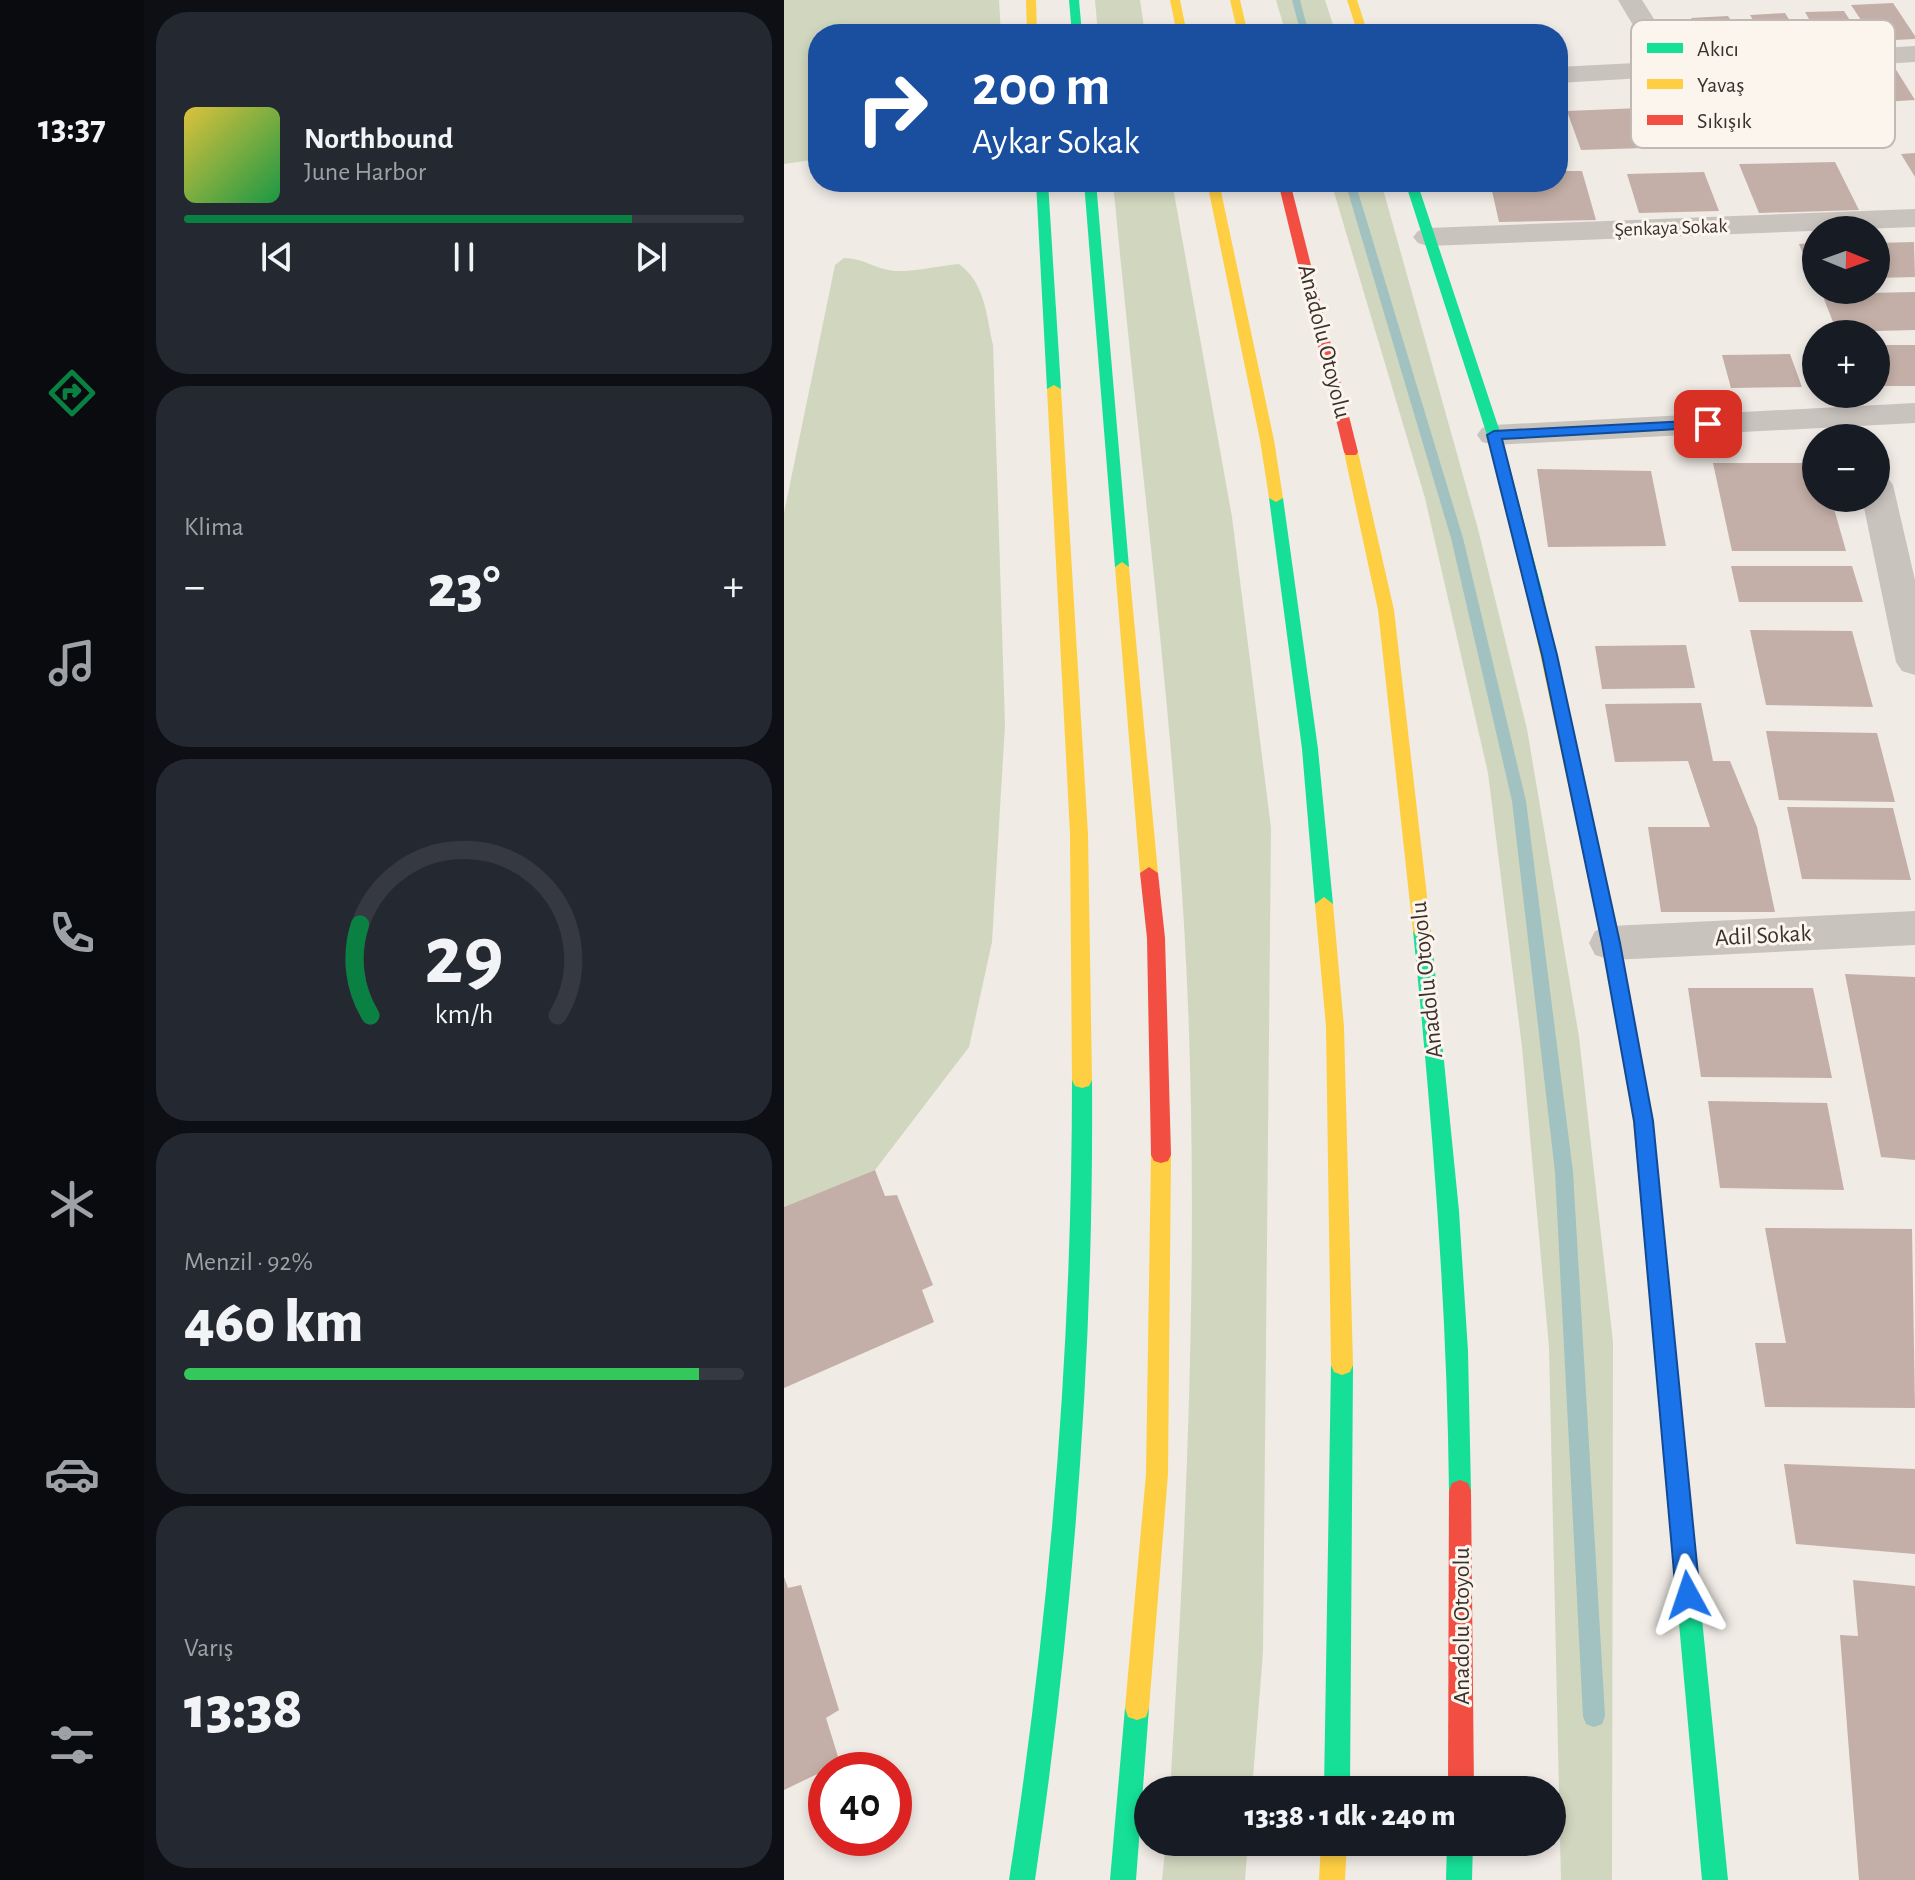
<!DOCTYPE html>
<html lang="tr">
<head>
<meta charset="utf-8">
<style>
	body { margin:0; font-family:"Alegreya Sans",sans-serif; background:#242831; color:#f1f3f6; height:100vh; display:flex; flex-direction:column; font-size:30px; white-space:nowrap }
	* { box-sizing:border-box; margin:0 }
	p { font-size:26px; color:#9ea1a6 }
	.icon { flex:none; width:44px; height:44px; fill:none; stroke:currentColor; stroke-width:2; stroke-linecap:round; stroke-linejoin:round }
	.map { position:relative; flex:1; overflow:hidden }
	.details { display:flex; flex-direction:column; gap:12px; padding:12px; background:#0d0f14; width:640px }
	.details>* { flex:none }
	.banner { position:absolute; left:24px; top:24px; width:760px; height:168px; border-radius:32px; box-shadow:0 4px 12px #0003; background:#1a4fa0; color:#fff; overflow:hidden }
	.needle { width:52px; rotate:91deg }
	.buttons { position:absolute; left:1018px; top:216px; display:grid; gap:16px }
	.buttons a { display:grid; place-items:center; width:88px; height:88px; border-radius:50%; background:#171b24; box-shadow:0 4px 12px #0003; font-size:40px }
	.speed { position:absolute; left:24px; top:1752px; display:flex; gap:16px; font-size:40px; font-weight:700; text-align:center }
	.speed>* { display:grid; place-content:center; width:104px; height:104px; border-radius:50%; background:#171b24; box-shadow:0 4px 12px #0003; line-height:1 }
	.speed .limit { border:12px solid #d22; background:#fff; color:#111 }
	.pin { position:absolute; display:grid; place-items:center; width:68px; height:68px; color:#fff; margin:-34px; border-radius:16px; box-shadow:0 4px 12px #0006 }
	.me { position:absolute; width:88px; margin:-44px; rotate:355deg; stroke-linejoin:round; filter:drop-shadow(0 0 6px #0008) }
	.turn { display:flex; align-items:center; gap:28px; height:168px; padding:0 32px; font-size:36px }
	.turn .icon { width:104px; height:104px; stroke-width:2.5 }
	.turn b { display:block; font-size:56px; line-height:68px }
	.big { font-size:60px; font-weight:800; line-height:1.1 }
	.details .card { flex:1; display:flex; flex-direction:column; justify-content:center; gap:12px; min-width:0; padding:0 28px; border-radius:32px; background:#242831 }
	.details .dial { align-items:center; gap:0 }
	.dial svg { height:208px; overflow:visible; fill:none; stroke:#363941; stroke-width:7; stroke-linecap:round; text-anchor:middle }
	.dial text { fill:#f1f3f6; stroke:none }
	.song { display:flex; align-items:center; gap:24px }
	.cover { width:96px; height:96px; border-radius:12px; background:linear-gradient(135deg,hsl(50 70% 55%),hsl(140 70% 35%)) }
	.played { height:8px; border-radius:4px; background:linear-gradient(90deg,#0b8043 80%,#363941 80%) }
	.keys { display:flex; justify-content:space-around; direction:ltr }
	.heat { display:flex; justify-content:space-between; align-items:center; font-size:44px; direction:ltr }
	.charge { height:12px; border-radius:6px; background:linear-gradient(90deg,#34c759 92%,#363941 0) }
	.trip { position:absolute; left:350px; top:1776px; width:432px; height:80px; border-radius:40px; background:#171b24; box-shadow:0 4px 12px #0003; font-weight:800; line-height:80px; text-align:center }
	main { display:flex; flex:1; min-height:0 }
	.dock { display:flex; flex-direction:column; width:144px; justify-content:space-around; align-items:center; background:#090b0e; color:#9ea1a6 }
	.dock .icon { width:56px; height:56px }
	.dock .active { color:#0b8043 }
	.dock b { font-size:36px; color:#f1f3f6 }
	.map>svg:first-child { display:block }
	.green { fill:#d1d6bf }
	.lines { fill:none; stroke-linecap:round; stroke-linejoin:round }
	.stream { fill:#a1c2c1; fill-rule:evenodd }
	.building { fill:#c3afa7 }
	.street { fill:#c9c3be; fill-rule:evenodd }
	.fast { fill:#16e098; fill-rule:evenodd }
	.slow { fill:#ffcf43; fill-rule:evenodd }
	.jam { fill:#f24e42; fill-rule:evenodd }
	.route { fill:#1a73e8; stroke:#114b97; stroke-width:2 }
	.labels { text-anchor:middle; stroke-width:6; stroke-linejoin:round; paint-order:stroke }
	.far-street-label { font-size:20px; fill:#3b302b; stroke:#fbf5ee }
	.street-label { font-size:24px; fill:#3b302b; stroke:#fbf5ee }
	.key { fill:#fbf5ee; stroke:#c1bab4; stroke-width:2 }
	.key-label { font-size:22px; fill:#3b302b }
</style>
</head>
<body>
<main>
<nav class="dock">
<b>13:37</b>
<svg class="icon active" aria-label="directions" viewBox="0 0 24 24"><path d="M12 3l9 9-9 9-9-9zM9 14v-3h6M13 9l2 2-2 2"/></svg>
<svg class="icon" aria-label="music" viewBox="0 0 24 24"><path d="M9 18V5l10-2v13"/><circle cx="6" cy="18" r="3"/><circle cx="16" cy="16" r="3"/></svg>
<svg class="icon" aria-label="phone" viewBox="0 0 24 24"><path d="M5 4h4l2 5-3 2q2 4 5 5l2-3 5 2v4C11 20 4 13 5 4z"/></svg>
<svg class="icon" aria-label="climate" viewBox="0 0 24 24"><path d="M12 3v18M4 7l16 10M4 17L20 7"/></svg>
<svg class="icon" aria-label="car" viewBox="0 0 24 24"><path d="M5 17H2v-5l4-1 3-4h7l3 4 3 1v5h-3M9 17h6M6 11h13"/><circle cx="7" cy="17" r="2"/><circle cx="17" cy="17" r="2"/></svg>
<svg class="icon" aria-label="filters" viewBox="0 0 24 24"><path d="M4 7h16M4 17h16"/><circle cx="9" cy="7" r="2"/><circle cx="15" cy="17" r="2"/></svg>
</nav>
<section class="details">
<div class="card">
<div class="song"><i class="cover"></i><div><b>Northbound</b><p>June Harbor</p></div></div>
<div class="played"></div>
<div class="keys"><svg class="icon" aria-label="previous" viewBox="0 0 24 24"><path d="M18 5L8 12l10 7zM5 5v14"/></svg><svg class="icon" aria-label="pause" viewBox="0 0 24 24"><path d="M8 5v14M16 5v14"/></svg><svg class="icon" aria-label="next" viewBox="0 0 24 24"><path d="M6 5l10 7-10 7zM19 5v14"/></svg></div>
</div>
<div class="card"><p>Klima</p>
<div class="heat"><a>−</a><b class="big">23°</b><a>+</a></div>
</div>
<div class="card dial"><svg viewBox="0 0 100 80">
<path d="M14 69A42 42 0 1 1 86 69"/>
<path d="M14 69A42 42 0 0 1 10 34" stroke="#0b8043"/>
<text x="50" y="56" font-size="32" font-weight="700">29</text>
<text x="50" y="72" font-size="11">km/h</text>
</svg></div>
<div class="card"><p>Menzil · 92%</p><b class="big">460 km</b><div class="charge"></div></div>
<div class="card"><p>Varış</p><b class="big">13:38</b></div>
</section>
<div class="map">
<svg width="1131" height="1880" viewBox="0 0 1131 1880">
	<rect width="100%" height="100%" fill="#f0ebe5"/>
	<g class="green">
		<polygon points="0,0 215,0 217,34 34,34 34,159 0,164"/>
		<polygon points="311,0 356,0 361,34 314,34"/>
		<polygon points="492,0 541,0 552,34 502,34"/>
		<path d="M329,182H388L448,517L487,828L479,1652L468,1790H386C404,1501 417,1213 400,924C385,676 352,429 329,182Z"/>
		<polygon points="547,182 597,182 694,529 743,729 795,1037 829,1342 828,1880 777,1880 765,1347 738,1047 704,773 641,498"/>
		<path d="M60,258C79,258 91,269 110,271C130,272 154,266 175,264C201,283 202,314 209,345L221,725L208,942L185,1047L91,1170L0,1207V513L51,265Z"/>
		<polygon points="382,1842 464,1842 461,1880 378,1880"/>
	</g>
	<g class="lines">
		<g class="stream">
			<polygon points="508,0 516,0 525,34 517,34"/>
			<polygon points="561,182 571,182 679,538 742,801 789,1172 821,1716 818,1724 810,1727 802,1724 799,1716 771,1172 728,801 667,538"/>
		</g>
	</g>
	<g class="building">
		<polygon points="1109,3 1131,36 1131,39 1091,41 1067,5"/>
		<polygon points="1060,11 1081,44 1040,45 1021,12"/>
		<polygon points="1001,13 1021,45 985,47 966,15"/>
		<polygon points="944,16 968,52 929,54 907,18"/>
		<polygon points="1111,68 1131,100 1049,105 1034,80 1047,80 1042,72"/>
		<polygon points="906,106 923,146 797,150 783,111"/>
		<polygon points="1131,153 1131,177 1117,154"/>
		<polygon points="1051,162 1075,210 975,213 955,164"/>
		<polygon points="774,171 798,171 812,220 715,222 706,182 774,182"/>
		<polygon points="920,172 935,211 855,213 843,174"/>
		<polygon points="1130,242 1131,277 1092,278 1092,243"/>
		<polygon points="1032,243 1032,279 1029,279 1015,244"/>
		<polygon points="1131,292 1131,330 1053,332 1038,294"/>
		<rect x="1092" y="345" width="39" height="41"/>
		<polygon points="1006,354 1018,387 947,388 938,355"/>
		<polygon points="929,463 1032,463 1032,498 1047,498 1062,551 948,551"/>
		<polygon points="753,469 867,471 882,546 764,547"/>
		<polygon points="947,566 1068,566 1079,602 955,602"/>
		<polygon points="966,630 1068,631 1089,707 982,705"/>
		<polygon points="902,645 911,688 818,689 811,646"/>
		<polygon points="917,703 929,761 946,761 973,827 991,912 877,912 864,827 926,827 904,761 831,762 821,704"/>
		<polygon points="982,731 1093,733 1111,802 995,800"/>
		<polygon points="1003,807 1109,808 1127,880 1018,879"/>
		<polygon points="1061,974 1131,977 1131,1160 1097,1157"/>
		<polygon points="904,988 1029,988 1048,1078 917,1077"/>
		<polygon points="924,1101 1043,1103 1060,1190 936,1188"/>
		<polygon points="91,1170 101,1196 113,1195 149,1285 138,1290 150,1322 0,1388 0,1207"/>
		<polygon points="981,1228 1128,1229 1131,1408 981,1407 971,1343 1002,1343"/>
		<polygon points="1000,1464 1131,1469 1131,1554 1012,1544"/>
		<polygon points="0,1577 4,1588 17,1585 55,1710 42,1718 56,1763 0,1790"/>
		<polygon points="1069,1580 1131,1586 1131,1880 1075,1880 1056,1635 1074,1636"/>
	</g>
	<g class="lines">
		<g class="street">
			<polygon points="834,0 858,0 896,60 1131,46 1131,62 774,83 774,67 871,62"/>
			<polygon points="1131,209 1131,227 644,246 634,243 629,237 634,231 644,228"/>
			<polygon points="1131,403 1131,423 710,445 698,442 693,435 698,428 710,425"/>
			<polygon points="1092,475 1104,478 1109,485 1131,580 1131,675 1118,671 1112,662 1078,498 1092,498"/>
			<polygon points="1131,911 1131,945 827,960 811,955 805,943 811,931 827,926"/>
		</g>
		<g class="fast">
			<polygon points="285,0 295,0 298,34 288,34"/>
			<polygon points="252,182 264,182 277,389 270,393 263,389"/>
			<polygon points="300,182 312,182 345,567 338,572 331,567"/>
			<polygon points="621,182 633,182 717,435 760,598 757,601 752,603 744,598 703,435"/>
			<polygon points="492,494 499,498 534,749 549,904 540,911 531,904 518,749 485,498"/>
			<path d="M638,924L644,926L647,931L675,1211L684,1351L687,1491L684,1499L676,1502L668,1499L665,1491C663,1304 648,1117 629,931L632,926Z"/>
			<path d="M298,1072L305,1074L308,1080C310,1349 290,1614 251,1880H225C266,1614 288,1349 288,1080L291,1074Z"/>
			<polygon points="874,1268 881,1270 884,1277 944,1880 918,1880 864,1277 867,1270"/>
			<polygon points="558,1355 566,1358 569,1365 566,1790 540,1790 547,1365 550,1358"/>
			<polygon points="353,1696 362,1699 365,1708 352,1880 326,1880 341,1708 344,1699"/>
			<polygon points="663,1842 689,1842 688,1880 662,1880"/>
		</g>
		<g class="slow">
			<polygon points="242,0 252,0 253,34 243,34"/>
			<polygon points="386,0 396,0 403,34 393,34"/>
			<polygon points="446,0 456,0 464,34 454,34"/>
			<polygon points="563,0 573,0 584,34 574,34"/>
			<polygon points="423,182 435,182 490,440 499,498 492,502 485,498 476,440"/>
			<polygon points="270,385 277,389 304,834 308,1080 305,1086 298,1088 291,1086 288,1080 286,834 263,389"/>
			<polygon points="567,448 574,452 610,610 647,931 644,936 632,936 629,931 594,610 560,452"/>
			<polygon points="338,562 345,567 374,873 365,879 356,873 331,567"/>
			<polygon points="752,593 760,598 836,943 869,1121 884,1277 881,1284 874,1286 867,1284 864,1277 849,1121 818,943 744,598"/>
			<polygon points="540,897 549,904 560,1027 569,1365 566,1372 558,1375 550,1372 547,1365 542,1027 531,904"/>
			<polygon points="377,1147 384,1149 387,1155 384,1474 365,1708 362,1717 353,1720 344,1717 341,1708 362,1474 367,1155 370,1149"/>
			<polygon points="537,1842 563,1842 561,1880 535,1880"/>
		</g>
		<g class="jam">
			<polygon points="494,182 506,182 574,452 572,455 562,455 560,452"/>
			<polygon points="365,867 374,873 381,938 387,1155 384,1161 377,1163 370,1161 367,1155 363,938 356,873"/>
			<polygon points="676,1480 684,1483 687,1491 690,1790 664,1790 665,1491 668,1483"/>
		</g>
	</g>
	<polygon class="route" points="924,420 929,421 929,427 718,439 773,655 836,943 869,1121 916,1595 913,1604 904,1607 896,1604 892,1595 850,1121 818,943 758,655 703,435 710,431"/>
	<g class="labels">
		<g class="far-street-label">
			<text transform="translate(887 227) rotate(-2)" y="7">Şenkaya Sokak</text>
		</g>
		<g class="street-label">
			<text transform="translate(541 341) rotate(76)" y="8">Anadolu Otoyolu</text>
			<text transform="translate(979 935) rotate(-3)" y="8">Adil Sokak</text>
			<text transform="translate(642 980) rotate(-96)" y="8">Anadolu Otoyolu</text>
			<text transform="translate(677 1626) rotate(-90)" y="8">Anadolu Otoyolu</text>
		</g>
	</g>
	<rect x="847" y="20" width="264" height="128" rx="12" class="key"/>
	<rect x="863" y="43" width="36" height="10" fill="#16e098"/>
	<rect x="863" y="79" width="36" height="10" fill="#ffcf43"/>
	<rect x="863" y="115" width="36" height="10" fill="#f24e42"/>
	<g class="key-label">
		<text x="913" y="56">Akıcı</text>
		<text x="913" y="92">Yavaş</text>
		<text x="913" y="128">Sıkışık</text>
	</g>
</svg>
<div class="buttons">
<a><svg class="needle" viewBox="-14 -14 28 28"><path d="M0-13l5 13h-10z" fill="#e53935"/><path d="M0 13l5-13h-10z" fill="#9ea1a6"/></svg></a>
<a>+</a>
<a>−</a>
</div>
<div class="speed"><div class="limit">40</div></div>
<div class="pin" style="left:924px;top:424px;background:#d93025"><svg class="icon" aria-label="arrive" viewBox="0 0 24 24"><path d="M6 21V4h12l-3 4 3 4H6"/></svg></div>
<svg class="me" style="left:904px;top:1595px" viewBox="-20 -20 40 40"><path d="M0-17L14 15 0 8-14 15z" fill="#1a73e8" stroke="#fff" stroke-width="4"/></svg>
<div class="trip">13:38 · 1 dk · 240 m</div>
<div class="banner">
<div class="turn"><svg class="icon" aria-label="right" viewBox="0 0 24 24"><path d="M7 20v-9h11M14 6l5 5-5 5"/></svg><div><b>200 m</b>Aykar Sokak</div></div>
</div>
</div>
</main>
</body>
</html>
